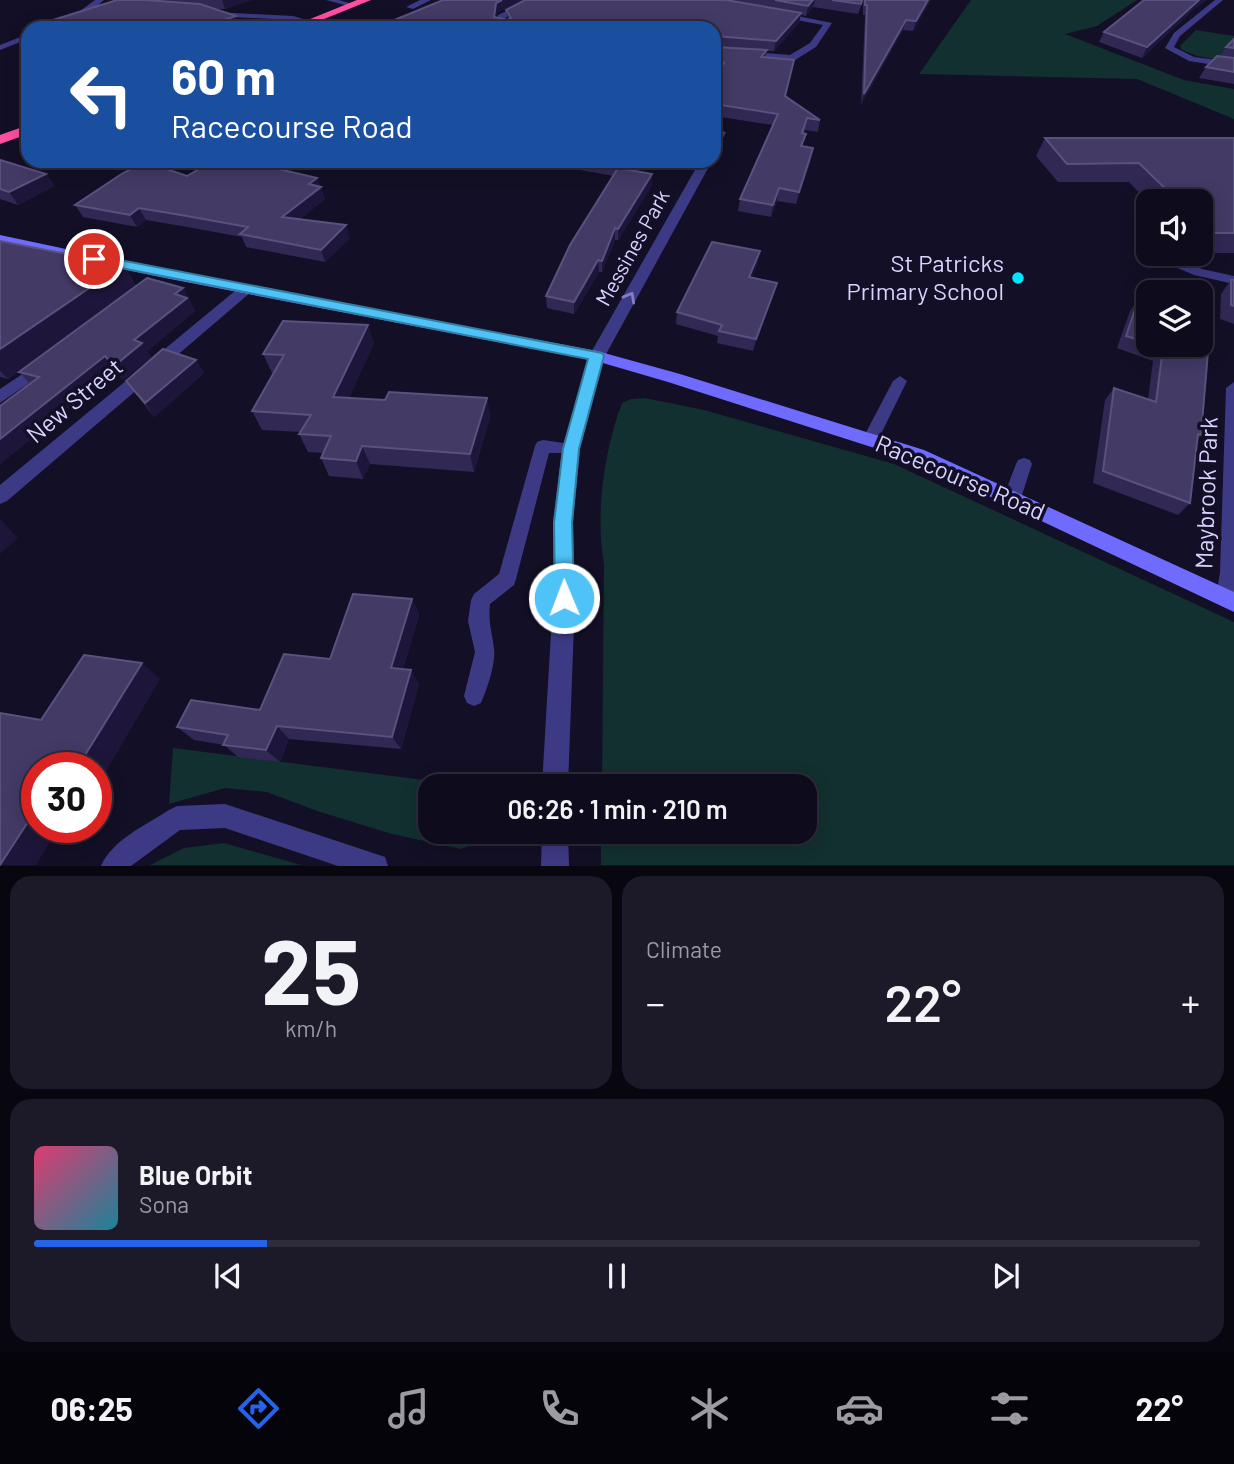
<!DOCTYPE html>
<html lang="en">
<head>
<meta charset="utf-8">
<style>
	body { margin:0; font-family:Barlow,sans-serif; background:#1c1929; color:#f1f3f6; height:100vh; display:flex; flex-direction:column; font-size:26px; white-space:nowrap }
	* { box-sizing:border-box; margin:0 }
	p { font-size:23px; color:#9b9ba3 }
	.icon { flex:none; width:38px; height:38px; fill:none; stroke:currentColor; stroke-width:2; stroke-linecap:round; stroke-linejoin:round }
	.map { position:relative; height:866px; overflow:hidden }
	.sheet { display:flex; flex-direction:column; gap:10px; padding:10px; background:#08060f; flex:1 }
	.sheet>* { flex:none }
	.guide { position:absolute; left:21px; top:21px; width:700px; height:147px; border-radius:21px; box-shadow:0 4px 18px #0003,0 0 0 2px #2e2b3b; background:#1a4fa0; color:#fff; overflow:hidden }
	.tools { position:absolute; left:1136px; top:189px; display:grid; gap:14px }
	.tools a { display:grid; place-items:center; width:77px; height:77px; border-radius:14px; background:#0e0b1c; box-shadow:0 4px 18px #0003,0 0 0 2px #2e2b3b; font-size:35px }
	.speed { position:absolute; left:21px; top:752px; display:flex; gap:14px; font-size:35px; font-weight:700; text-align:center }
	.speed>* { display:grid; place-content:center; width:91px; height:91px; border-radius:50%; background:#0e0b1c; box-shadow:0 4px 18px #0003,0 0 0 2px #2e2b3b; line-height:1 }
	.speed .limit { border:10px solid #d22; background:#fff; color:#111 }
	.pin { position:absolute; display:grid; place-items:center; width:60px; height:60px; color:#fff; margin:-30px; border:4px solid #fff; border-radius:50%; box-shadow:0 2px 7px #0007 }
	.me { position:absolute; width:77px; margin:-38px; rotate:359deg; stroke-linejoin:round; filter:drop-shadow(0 0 5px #0008) }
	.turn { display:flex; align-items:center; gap:24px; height:147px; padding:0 35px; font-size:32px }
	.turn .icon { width:91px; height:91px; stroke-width:2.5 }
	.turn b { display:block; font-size:49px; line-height:60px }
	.big { font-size:52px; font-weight:600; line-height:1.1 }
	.sheet .card { flex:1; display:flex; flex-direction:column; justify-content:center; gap:10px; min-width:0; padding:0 24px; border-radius:21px; background:#1c1929 }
	.sheet .dial { align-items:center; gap:0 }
	.dial b { font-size:91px; line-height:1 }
	.song { display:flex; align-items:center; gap:21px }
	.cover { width:84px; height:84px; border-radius:10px; background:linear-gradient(135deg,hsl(340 70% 55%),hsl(190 70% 35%)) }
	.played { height:7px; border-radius:4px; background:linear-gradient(90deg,#2563eb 20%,#2e2b3b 20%) }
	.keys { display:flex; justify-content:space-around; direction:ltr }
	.heat { display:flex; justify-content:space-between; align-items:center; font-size:38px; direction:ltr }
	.sheet .tiles { flex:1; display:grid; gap:10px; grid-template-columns:1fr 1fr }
	.card:last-child { grid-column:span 2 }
	.trip { position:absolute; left:418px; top:774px; width:399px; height:70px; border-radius:21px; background:#0e0b1c; box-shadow:0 4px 18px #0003,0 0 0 2px #2e2b3b; font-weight:600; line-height:70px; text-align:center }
	.menu { display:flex; height:112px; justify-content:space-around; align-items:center; background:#06040b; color:#9b9ba3 }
	.menu .icon { width:49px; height:49px }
	.menu .selected { color:#2563eb }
	.menu b { font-size:32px; color:#f1f3f6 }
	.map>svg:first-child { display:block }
	.green { fill:#12302f }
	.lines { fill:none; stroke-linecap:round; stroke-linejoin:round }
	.lane { fill:#3d3a85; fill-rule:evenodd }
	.street { fill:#3d3a85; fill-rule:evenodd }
	.secondary { fill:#6f6bff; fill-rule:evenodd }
	.highway { fill:#ff4fa3; fill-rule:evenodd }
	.wall { fill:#312854 }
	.shaded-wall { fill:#1d163a }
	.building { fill:#433a66; stroke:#5a527e; stroke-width:2 }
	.oneway { stroke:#837fbc }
	.route { fill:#4fc3f7; stroke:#337fa1; stroke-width:2 }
	.poi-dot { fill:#00e5ff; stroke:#130f26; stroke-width:2.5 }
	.labels { text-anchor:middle; stroke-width:7; stroke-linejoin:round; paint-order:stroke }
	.far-street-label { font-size:21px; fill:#d9d4ff; stroke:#130f26 }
	.poi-label { font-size:24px; fill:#d9d4ff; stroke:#130f26; text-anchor:end }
	.street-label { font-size:24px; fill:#d9d4ff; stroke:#130f26 }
</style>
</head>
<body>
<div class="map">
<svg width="1234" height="866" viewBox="0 0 1234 866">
	<rect width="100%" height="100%" fill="#130f26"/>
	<g class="green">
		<polygon points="971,0 1137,0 1097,26 1065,34 1184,80 1234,89 1234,119 1137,79 919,74"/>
		<polygon points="1196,30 1234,36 1234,62 1197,56 1182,50 1180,46"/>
		<path d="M645,398L704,410L894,464L1234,622V865H601V831H805V786H602L604,564C595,515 604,450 622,403L631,399Z"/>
		<polygon points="173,748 471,786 430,786 430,831 492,831 480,842 461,849 392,834 317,811 267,792 225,788 169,804"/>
		<polygon points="224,843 301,865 150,865 184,848"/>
	</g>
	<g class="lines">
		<g class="lane">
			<path d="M95,0H104C88,15 65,28 43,28L80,11Z"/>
			<polygon points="326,0 339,0 356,5 352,7"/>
			<polygon points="1215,0 1223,0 1180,36 1174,47 1194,57 1234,62 1234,68 1189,61 1165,48 1174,33"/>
			<polygon points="214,12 293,16 313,22 309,24 293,20 211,16"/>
			<polygon points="28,34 28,39 0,50 0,45"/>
			<polygon points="1153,254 1165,254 1202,269 1234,276 1234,284 1194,275 1154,258"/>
			<polygon points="900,376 907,381 878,440 876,444 864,444 862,440 893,381"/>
			<path d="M543,440L577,445L579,449L577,453H549L516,579L514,585L490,604C488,623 492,631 494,649C496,664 487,689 481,703L474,706L467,703L464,696L475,652L468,621L471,600L474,594L499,574L535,446L537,442Z"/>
			<polygon points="1024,458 1030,460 1032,464 1021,498 1018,503 1012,505 1006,503 1003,498 1016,464 1018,460"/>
			<path d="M225,804L376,854L385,857L388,866H338L225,828L180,830L131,866H101C112,840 146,825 169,810L177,806Z"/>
		</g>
		<g class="street">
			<polygon points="420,0 431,0 413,9 406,7"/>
			<polygon points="529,0 539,0 505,18 504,23 509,28 497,26 498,15"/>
			<polygon points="778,12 832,23 816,47 795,60 714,55 714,49 790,55 810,43 823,25 775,16"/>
			<polygon points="717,130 726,132 718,148 714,149 714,135"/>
			<polygon points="700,161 712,161 605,356 580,449 573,522 575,598 568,786 542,786 553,598 553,522 562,449 589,356"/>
			<polygon points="246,285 253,289 251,292 7,501 0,504 0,485 241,286"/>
			<polygon points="42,361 50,366 48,370 0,403 0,389"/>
			<polygon points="1234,382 1234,605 1227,608 1220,605 1216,598 1220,572 1226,388"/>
			<polygon points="542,831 568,831 569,866 541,866"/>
		</g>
		<polygon class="secondary" points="0,235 165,270 597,351 680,374 924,450 1234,592 1234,612 912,460 668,382 596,361 165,278 0,243"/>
		<g class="highway">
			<polygon points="357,0 371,0 302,28 288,28"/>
			<polygon points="28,125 28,134 0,144 0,135"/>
		</g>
	</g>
	<g class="wall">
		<polygon points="151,0 251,0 225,9 215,9 236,16 241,28 57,28 53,20"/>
		<polygon points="525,0 931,0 913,31 903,30 861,105 865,15 863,15 863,1 858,14 813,7 806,16 801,15 799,23 774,51 767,51 766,57 794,60 786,96 820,120 818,132 805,130 804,133 803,146 813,148 811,160 796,204 777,201 771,217 738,211 740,199 773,125 714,116 714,77 717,73 714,72 714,28 375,28 497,13 496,18 508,20 506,10"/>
		<polygon points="1144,0 1207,0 1195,8 1142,58 1099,42 1104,32"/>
		<polygon points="1234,39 1234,84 1199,78 1206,67 1220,57 1226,47"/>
		<polygon points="1045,138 1234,138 1234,253 1200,253 1200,201 1148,201 1148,202 1129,182 1058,182 1036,156"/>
		<polygon points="0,160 46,174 54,186 18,205 0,199"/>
		<polygon points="569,161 644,161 636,171 652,185 618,240 615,240 602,272 599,272 574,314 547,308 546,296 614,176 569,168"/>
		<polygon points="187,176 317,178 325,199 300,219 350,238 325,262 246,247 242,237 187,227 146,220 137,227 83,217 75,205"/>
		<polygon points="0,241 123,265 136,286 191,302 190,302 195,311 147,351 151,357 123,380 115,370 0,464 0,406 30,384 19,372 65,338 8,379 0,377"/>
		<polygon points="758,263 752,277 774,294 753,351 717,343 718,336 676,324 677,312"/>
		<polygon points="1231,280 1234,280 1234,324 1220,319 1221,294"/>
		<polygon points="1139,298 1148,301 1148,345 1200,345 1201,435 1197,440 1190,503 1178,515 1093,483 1105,400 1114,388 1148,399 1153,361 1117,348 1130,311"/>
		<polygon points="374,343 349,398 385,400 487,398 490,417 474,472 370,464 363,479 329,476 321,458 323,453 308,452 299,434 301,432 262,430 252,411 274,373 272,373 263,354"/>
		<polygon points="196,360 204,373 154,417 126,381"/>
		<polygon points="412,599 419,615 403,669 419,684 401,749 289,739 280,762 238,757 224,745 194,740 177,727 260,710"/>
	</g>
	<g class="shaded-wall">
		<polygon points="222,0 251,0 225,9"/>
		<polygon points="502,0 523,0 497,13 495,28 494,17 496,3"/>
		<polygon points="813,0 815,0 813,7 806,16 808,6"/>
		<polygon points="928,0 931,0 913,31 916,21"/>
		<polygon points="1199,0 1207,0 1195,8 1142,58 1147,47"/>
		<polygon points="801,13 799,23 774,51 776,41"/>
		<polygon points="236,16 241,28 200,28"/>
		<polygon points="906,20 903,30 861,105 864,94"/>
		<polygon points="813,148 811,160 796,204 799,192"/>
		<polygon points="635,161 643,161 631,179 631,167"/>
		<polygon points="46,174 54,186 18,205 9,192"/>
		<polygon points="652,174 652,185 618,240 618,229"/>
		<polygon points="317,178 325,199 287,229 282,217 309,184"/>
		<polygon points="779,188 777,201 771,217 773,205"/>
		<polygon points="139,208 146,220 137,227 130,215"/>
		<polygon points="346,225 350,238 325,262 321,250"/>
		<polygon points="615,228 615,240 602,272 602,261"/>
		<polygon points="760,251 758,263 747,289 749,277"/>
		<polygon points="598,260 599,272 574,314 574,302"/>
		<polygon points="123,265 136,287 8,379 0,371 0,349"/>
		<polygon points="777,283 774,294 753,351 756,339"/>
		<polygon points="183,288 191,302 190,302 195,311 147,351 151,357 123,380 114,366 134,340 175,294"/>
		<polygon points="368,325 374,343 341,416 333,397"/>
		<polygon points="105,356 115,370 0,464 0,439"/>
		<polygon points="196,360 204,373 154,417 145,403"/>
		<polygon points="487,398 490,417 474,472 470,454"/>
		<polygon points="362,446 370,464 363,479 356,461"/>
		<polygon points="0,519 18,538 0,554"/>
		<polygon points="412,599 419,615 399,683 391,668"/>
		<polygon points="142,663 160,679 96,789 96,768 77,768"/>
		<polygon points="411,670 419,684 401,749 392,737"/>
		<polygon points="277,726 289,739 280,762 266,750"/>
		<polygon points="37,808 37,828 58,828 36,865 1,865"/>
	</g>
	<g class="building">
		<polygon points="117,0 145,0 200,4 236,16 200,28 138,28 53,20"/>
		<polygon points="443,0 502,0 496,3 494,17 508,20 511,18 506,10 525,0 726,0 801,13 776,41 715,36 714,37 714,28 375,28"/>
		<polygon points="775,0 813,0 808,6"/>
		<polygon points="832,0 862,0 861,4"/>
		<polygon points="865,0 928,0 916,21 906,20 864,94 867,5 865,5"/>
		<polygon points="1144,0 1199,0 1147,47 1104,32"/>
		<polygon points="245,21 269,28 249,28"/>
		<polygon points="1234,39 1234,48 1226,47"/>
		<polygon points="714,44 715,47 767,50 761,57 794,60 785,96 820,120 807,118 802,133 806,134 801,146 813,148 799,192 779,188 773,205 740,199 778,114 714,104 714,77 724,63 714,61"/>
		<polygon points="1217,56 1234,58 1234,72 1206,67"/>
		<polygon points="1045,138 1234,138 1234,233 1210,233 1200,224 1200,201 1178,201 1139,163 1067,164"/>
		<polygon points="0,160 46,174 9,192 0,189"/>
		<polygon points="213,161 244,161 317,178 309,184 321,187 282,217 346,225 321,250 240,234 248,227 181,215 139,208 130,215 75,205 123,173 146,162 187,176"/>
		<polygon points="598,161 635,161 631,167"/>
		<polygon points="618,168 652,174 618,229 615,228 602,261 598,260 574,302 546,296 570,245"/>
		<polygon points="0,241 123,265 0,349"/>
		<polygon points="712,242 760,251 749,277 777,283 756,339 719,331 722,325 677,312"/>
		<polygon points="147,278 183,288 175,294 187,298 134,340 142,343 114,366 105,356 0,439 0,406 39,377 19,372"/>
		<polygon points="1231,280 1234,280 1234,306 1231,305"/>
		<polygon points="1139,298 1148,301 1148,343 1126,336"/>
		<polygon points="1200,313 1211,316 1201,435 1198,434 1190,503 1103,471 1114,388 1156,402 1163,348 1152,345 1200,345"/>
		<polygon points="283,321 368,325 333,397 385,400 389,392 487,398 470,454 362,446 356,461 321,458 331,436 299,434 311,415 252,411 284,355 263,354"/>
		<polygon points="163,349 196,360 145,403 126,381"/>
		<polygon points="353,594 412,599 391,668 411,670 392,737 277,726 266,750 223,745 228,735 177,727 191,700 260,710 284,654 330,659"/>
		<polygon points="84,655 142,663 77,768 37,768 37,808 0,865 0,713 41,720"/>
	</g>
	<defs><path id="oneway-chevron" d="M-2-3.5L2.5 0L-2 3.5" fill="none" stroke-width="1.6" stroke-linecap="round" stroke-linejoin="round" transform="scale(1.75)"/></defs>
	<use class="oneway" href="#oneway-chevron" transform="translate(630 297) rotate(-61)"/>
	<polygon class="route" points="94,255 602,353 604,356 579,449 572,523 574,598 571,604 564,606 558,604 555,598 554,523 563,449 588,359 90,262 88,259"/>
	<circle class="poi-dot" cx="1018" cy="278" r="7"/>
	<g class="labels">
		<g class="far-street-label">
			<text transform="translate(633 248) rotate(-61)" y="7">Messines Park</text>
		</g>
		<g class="poi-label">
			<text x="1004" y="272">St Patricks<tspan x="1004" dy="28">Primary School</tspan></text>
		</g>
		<g class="street-label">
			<text transform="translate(75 401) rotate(-40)" y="8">New Street</text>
			<text transform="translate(960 478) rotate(23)" y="8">Racecourse Road</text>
			<text transform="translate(1207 493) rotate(-88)" y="8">Maybrook Park</text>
		</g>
	</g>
</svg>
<div class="tools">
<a><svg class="icon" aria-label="sound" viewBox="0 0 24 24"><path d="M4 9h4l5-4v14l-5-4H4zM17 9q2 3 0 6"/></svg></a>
<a><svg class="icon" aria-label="layers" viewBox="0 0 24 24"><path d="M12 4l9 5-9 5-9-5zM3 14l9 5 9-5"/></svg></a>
</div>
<div class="speed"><div class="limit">30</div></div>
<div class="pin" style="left:94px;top:259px;background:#d93025"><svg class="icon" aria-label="arrive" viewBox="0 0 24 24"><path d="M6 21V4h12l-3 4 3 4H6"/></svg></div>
<svg class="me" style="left:564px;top:598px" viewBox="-20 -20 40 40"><circle r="17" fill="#4fc3f7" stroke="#fff" stroke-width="3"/><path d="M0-11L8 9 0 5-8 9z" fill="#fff"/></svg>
<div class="trip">06:26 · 1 min · 210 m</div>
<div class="guide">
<div class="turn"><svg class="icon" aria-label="left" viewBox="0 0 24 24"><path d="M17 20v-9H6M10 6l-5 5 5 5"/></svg><div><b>60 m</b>Racecourse Road</div></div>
</div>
</div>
<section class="sheet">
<div class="tiles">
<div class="card dial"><b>25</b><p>km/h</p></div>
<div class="card"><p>Climate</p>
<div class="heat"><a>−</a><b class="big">22°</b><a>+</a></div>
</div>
<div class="card">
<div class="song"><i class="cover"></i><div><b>Blue Orbit</b><p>Sona</p></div></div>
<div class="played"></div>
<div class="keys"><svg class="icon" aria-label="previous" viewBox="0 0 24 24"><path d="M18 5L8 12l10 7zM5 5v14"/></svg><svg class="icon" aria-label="pause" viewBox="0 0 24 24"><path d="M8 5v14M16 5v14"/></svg><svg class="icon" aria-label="next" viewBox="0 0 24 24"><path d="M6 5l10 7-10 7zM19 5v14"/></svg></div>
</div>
</div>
</section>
<nav class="menu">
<b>06:25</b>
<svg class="icon selected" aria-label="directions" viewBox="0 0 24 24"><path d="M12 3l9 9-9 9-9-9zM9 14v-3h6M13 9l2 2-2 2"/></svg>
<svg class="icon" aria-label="music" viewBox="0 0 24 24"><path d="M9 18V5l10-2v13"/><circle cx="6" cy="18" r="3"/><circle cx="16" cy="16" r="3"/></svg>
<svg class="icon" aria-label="phone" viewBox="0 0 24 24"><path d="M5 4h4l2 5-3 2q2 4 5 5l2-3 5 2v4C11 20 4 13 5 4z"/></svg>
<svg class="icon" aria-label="climate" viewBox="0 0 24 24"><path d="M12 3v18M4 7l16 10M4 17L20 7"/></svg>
<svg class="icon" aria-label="car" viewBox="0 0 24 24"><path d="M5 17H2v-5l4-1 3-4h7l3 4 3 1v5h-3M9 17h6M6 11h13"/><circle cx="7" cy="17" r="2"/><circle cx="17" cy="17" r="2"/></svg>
<svg class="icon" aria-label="filters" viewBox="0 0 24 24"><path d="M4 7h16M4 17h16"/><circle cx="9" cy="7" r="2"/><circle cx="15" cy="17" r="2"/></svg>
<b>22°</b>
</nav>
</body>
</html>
